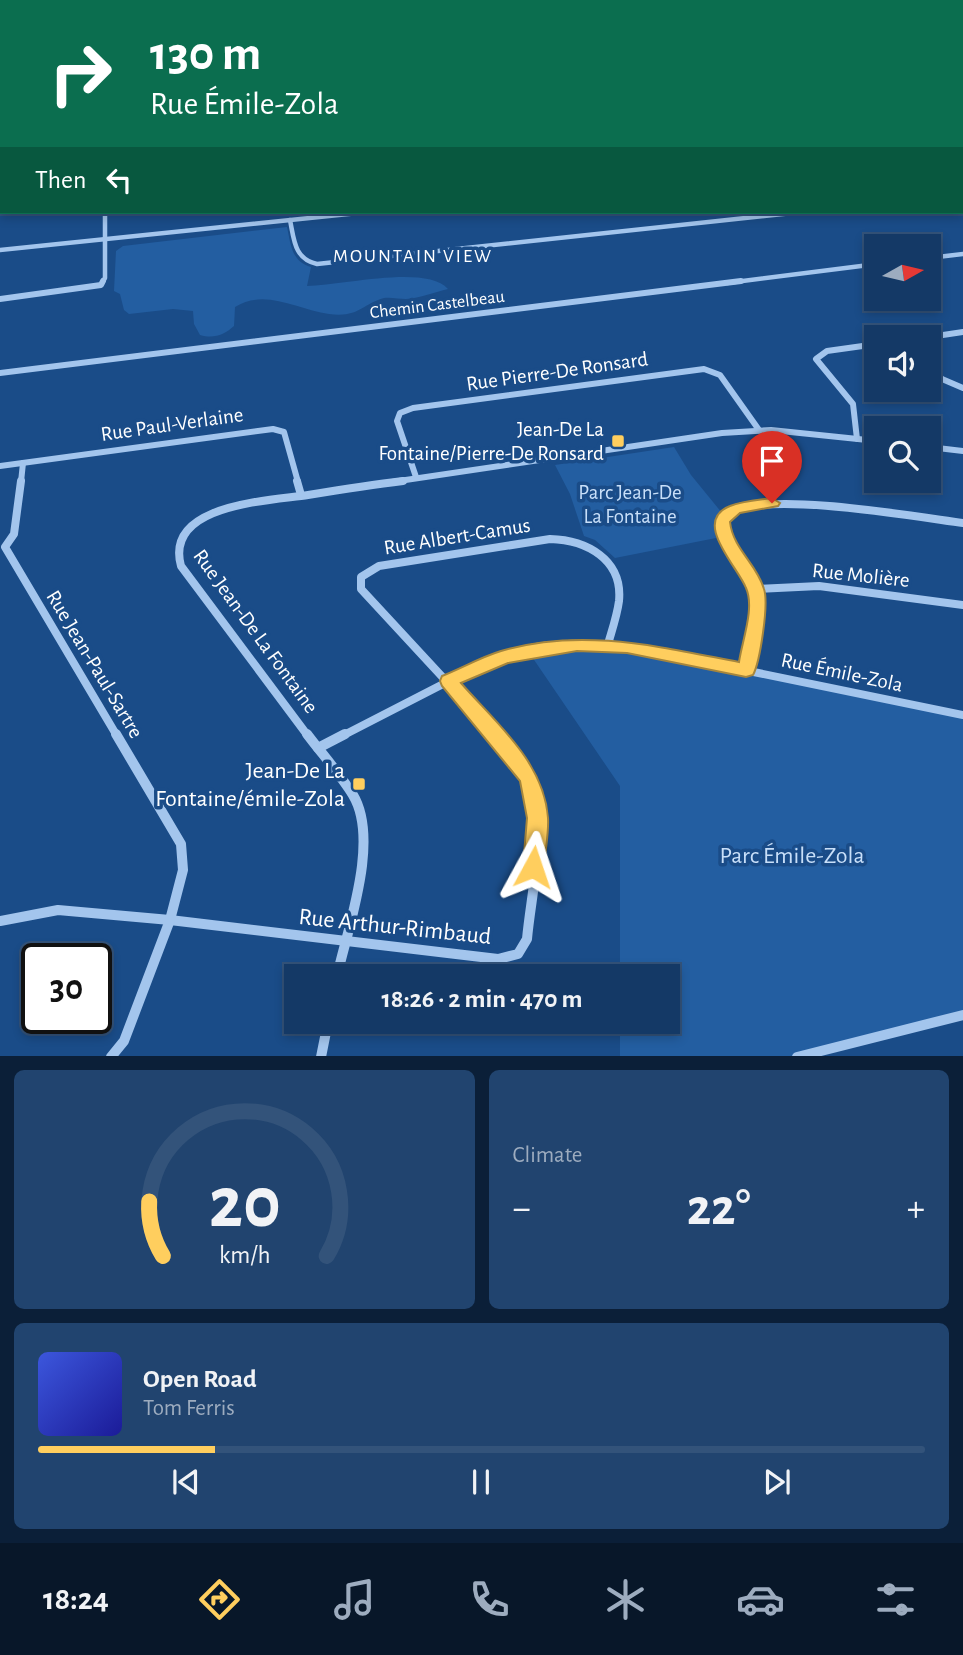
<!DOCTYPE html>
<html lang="en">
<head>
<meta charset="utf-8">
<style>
	body { margin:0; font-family:"Alegreya Sans",sans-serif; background:#21446f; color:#f1f3f6; height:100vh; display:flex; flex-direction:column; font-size:26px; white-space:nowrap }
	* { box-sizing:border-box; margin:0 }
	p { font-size:23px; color:#9dacbf }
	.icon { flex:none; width:38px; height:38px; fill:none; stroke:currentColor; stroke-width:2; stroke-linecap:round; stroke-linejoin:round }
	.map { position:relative; height:1056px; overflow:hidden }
	.drawer { display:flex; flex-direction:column; gap:14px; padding:14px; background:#0b1f38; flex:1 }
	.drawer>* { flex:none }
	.top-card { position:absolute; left:0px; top:0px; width:964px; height:214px; box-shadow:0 4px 10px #0003,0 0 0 2px #33537a; background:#0b6e4f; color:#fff; overflow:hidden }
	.needle { width:46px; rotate:82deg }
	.buttons { position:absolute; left:864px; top:234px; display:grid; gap:14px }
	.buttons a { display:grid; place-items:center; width:77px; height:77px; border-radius:0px; background:#143966; box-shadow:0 4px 10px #0003,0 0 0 2px #33537a; font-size:35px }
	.speed { position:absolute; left:21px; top:943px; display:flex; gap:14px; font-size:35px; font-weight:700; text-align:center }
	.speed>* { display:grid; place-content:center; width:91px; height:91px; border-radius:50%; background:#143966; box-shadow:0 4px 10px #0003,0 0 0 2px #33537a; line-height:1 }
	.speed .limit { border:4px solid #111; border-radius:10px; background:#fff; color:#111 }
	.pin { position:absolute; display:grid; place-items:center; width:60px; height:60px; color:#fff; margin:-72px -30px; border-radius:50% 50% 50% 0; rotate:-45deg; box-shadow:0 0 7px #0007 }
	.pin .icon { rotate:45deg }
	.me { position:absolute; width:77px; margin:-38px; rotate:5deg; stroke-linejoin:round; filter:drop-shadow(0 0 5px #0008) }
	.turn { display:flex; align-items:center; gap:24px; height:147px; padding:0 35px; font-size:32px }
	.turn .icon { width:91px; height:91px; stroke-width:2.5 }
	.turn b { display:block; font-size:49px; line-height:60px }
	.then { display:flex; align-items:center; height:66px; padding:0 35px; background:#0003; gap:14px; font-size:26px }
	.big { font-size:52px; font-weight:700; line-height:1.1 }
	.drawer .tile { flex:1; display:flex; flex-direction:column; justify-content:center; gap:10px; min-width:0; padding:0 24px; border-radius:10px; background:#21446f }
	.drawer .dial { align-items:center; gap:0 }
	.dial svg { height:182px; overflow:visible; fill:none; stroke:#33537a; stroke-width:7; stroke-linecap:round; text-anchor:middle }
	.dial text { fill:#f1f3f6; stroke:none }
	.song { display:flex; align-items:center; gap:21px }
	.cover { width:84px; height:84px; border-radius:10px; background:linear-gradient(135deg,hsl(230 70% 55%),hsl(240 70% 35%)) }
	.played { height:7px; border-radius:4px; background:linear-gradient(90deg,#ffce5e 20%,#33537a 20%) }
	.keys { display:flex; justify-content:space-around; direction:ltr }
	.heat { display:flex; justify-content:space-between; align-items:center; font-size:38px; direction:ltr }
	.drawer .tiles { flex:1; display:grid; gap:14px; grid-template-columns:1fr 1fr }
	.tile:last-child { grid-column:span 2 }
	.trip { position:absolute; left:284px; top:964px; width:396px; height:70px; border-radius:0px; background:#143966; box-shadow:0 4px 10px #0003,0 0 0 2px #33537a; font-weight:700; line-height:70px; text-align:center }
	.dock { display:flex; height:112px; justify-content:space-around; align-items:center; background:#081729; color:#9dacbf }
	.dock .icon { width:49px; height:49px }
	.dock .on { color:#ffce5e }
	.dock b { font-size:32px; color:#f1f3f6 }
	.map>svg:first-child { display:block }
	.green { fill:#235ea1 }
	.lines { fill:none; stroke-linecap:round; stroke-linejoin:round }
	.minor-far3 { stroke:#a3c5ed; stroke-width:4.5 }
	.minor-far2 { stroke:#a3c5ed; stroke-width:6 }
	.minor-far1 { stroke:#a3c5ed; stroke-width:8 }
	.minor { stroke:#a3c5ed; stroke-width:10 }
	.tertiary { fill:#a3c5ed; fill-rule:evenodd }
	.secondary { fill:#cfe2f9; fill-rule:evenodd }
	.route { fill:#ffce5e; stroke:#a6863d; stroke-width:2 }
	.poi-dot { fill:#ffce5e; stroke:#1a4c88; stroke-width:2.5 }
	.labels { text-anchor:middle; stroke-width:7; stroke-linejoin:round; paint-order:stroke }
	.far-street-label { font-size:18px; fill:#fff; stroke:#1a4c88 }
	.far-neighbourhood-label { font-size:19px; letter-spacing:2px; fill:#fff; stroke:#1a4c88 }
	.street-label { font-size:21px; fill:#fff; stroke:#1a4c88 }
	.poi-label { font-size:21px; fill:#fff; stroke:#1a4c88; text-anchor:end }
	.park-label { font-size:21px; fill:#c8dff9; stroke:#1a4c88 }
	.near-poi-label { font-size:24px; fill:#fff; stroke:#1a4c88; text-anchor:end }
	.near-park-label { font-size:24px; fill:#c8dff9; stroke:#1a4c88 }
	.near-street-label { font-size:24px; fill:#fff; stroke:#1a4c88 }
</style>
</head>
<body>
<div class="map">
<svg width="963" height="1057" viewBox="0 0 963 1057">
	<rect width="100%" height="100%" fill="#1a4c88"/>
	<g class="green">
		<polygon points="0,0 663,0 2,2 0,103"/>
		<path d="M287,227C291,245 291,261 311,267L307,286C340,286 426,264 448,289C435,292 420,298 406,299C399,299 391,297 384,298C362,304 359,318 329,314C298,310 265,288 235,307L234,326C224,335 214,339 200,335L194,324L193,311L173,309L129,314L124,310L120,294L114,291L116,251L123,246Z"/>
		<polygon points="674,447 691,475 722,513 714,526 716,538 615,558 595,540 584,536 570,494 555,465"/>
		<polygon points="608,644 963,715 963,1015 797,1056 620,1056 620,1022 667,1022 667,976 620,976 620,786 528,651"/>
	</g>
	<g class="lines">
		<g class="minor-far3">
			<path d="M290,220C294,239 294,259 317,264L802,212"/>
			<polyline points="0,250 368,212"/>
			<polyline points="929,258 963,254"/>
			<polyline points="102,283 105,278 105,212"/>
			<polyline points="727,283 877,264"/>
		</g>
		<g class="minor-far2">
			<polyline points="0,299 101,285 103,281"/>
			<polyline points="923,338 963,332"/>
			<polyline points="929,367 942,379 963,388"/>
			<polyline points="0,373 741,281"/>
			<polyline points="857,439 853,404 816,359 827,351 877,344"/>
			<polyline points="929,447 963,451"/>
			<polyline points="0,466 273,429 284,432 298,482"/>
			<polyline points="416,477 397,421 400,413 413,408 704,369 720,375 759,430"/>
			<polyline points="21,482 23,463"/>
			<polyline points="392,482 722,433 771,430 877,441"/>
		</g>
		<g class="minor-far1">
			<polyline points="21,481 14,534 5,547 117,736"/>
			<polyline points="297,481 301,495"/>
			<polyline points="756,589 819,586 963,605"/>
			<path d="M746,670L757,598C754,570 723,552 722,523C725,520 729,514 733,512C769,491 918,517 963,523"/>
			<path d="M308,736L181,566C164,504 268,501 308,495C339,490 371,485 403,481"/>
			<polyline points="342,736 449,681 505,657 577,645 608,644 646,650 963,715"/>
			<path d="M497,736L361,589V577L379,566L550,539C586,540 623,559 619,601C617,616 612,630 608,644"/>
		</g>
		<g class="minor">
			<path d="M116,734L181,844L183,870L170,920L498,959L518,954L527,939C531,894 547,830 532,787C525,767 509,750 495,734"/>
			<path d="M307,734C322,754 340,774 353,795C380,840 348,927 337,976"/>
			<polyline points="318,748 345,734"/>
			<polyline points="0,921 58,910 170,920 124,1041 111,1057"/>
			<polyline points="321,1057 328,1022"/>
			<polyline points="797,1057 963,1015"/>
		</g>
		<g class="tertiary">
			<polygon points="730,0 737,0 739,2 732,2"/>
			<rect x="962" y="161" width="1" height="5"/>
		</g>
		<g class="secondary">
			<rect x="962" y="40" width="1" height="4"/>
			<rect x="0" y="129" width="2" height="6"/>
		</g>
	</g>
	<path class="route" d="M772,498L780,503L778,506L740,513L730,522C733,549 757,564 764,589C769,604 760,662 753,675L746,677L627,653L577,651L508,663L461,683C496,723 544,762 548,818C549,833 545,851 544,867L541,873L533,876L526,873L523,867L527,818L520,781L442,686L440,681L442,676C462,668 481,657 501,651C581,627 660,647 739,662C742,641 755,608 746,588C738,567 691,521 730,506C742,501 758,500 772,498Z"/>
	<g class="poi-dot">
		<rect x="611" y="434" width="14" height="14" rx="3.5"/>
		<rect x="352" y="777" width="14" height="14" rx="3.5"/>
	</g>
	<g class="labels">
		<g class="far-street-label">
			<text transform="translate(437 304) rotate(-7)" y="6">Chemin Castelbeau</text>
		</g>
		<g class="far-neighbourhood-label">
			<text x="413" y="262">MOUNTAIN VIEW</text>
		</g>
		<g class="street-label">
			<text transform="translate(557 371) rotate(-8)" y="7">Rue Pierre-De Ronsard</text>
			<text transform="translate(172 424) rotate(-8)" y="7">Rue Paul-Verlaine</text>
			<text transform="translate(457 536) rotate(-9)" y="7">Rue Albert-Camus</text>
			<text transform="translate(861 575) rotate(6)" y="7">Rue Molière</text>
			<text transform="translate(256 631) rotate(54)" y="7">Rue Jean-De La Fontaine</text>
			<text transform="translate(95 664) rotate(59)" y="7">Rue Jean-Paul-Sartre</text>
			<text transform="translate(842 672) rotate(12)" y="7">Rue Émile-Zola</text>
		</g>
		<g class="poi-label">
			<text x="604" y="436">Jean-De La<tspan x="604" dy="24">Fontaine/Pierre-De Ronsard</tspan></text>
		</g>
		<g class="park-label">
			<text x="630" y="499">Parc Jean-De<tspan x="630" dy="24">La Fontaine</tspan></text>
		</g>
		<g class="near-poi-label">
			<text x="345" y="778">Jean-De La<tspan x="345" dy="28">Fontaine/émile-Zola</tspan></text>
		</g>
		<g class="near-park-label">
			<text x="792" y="863">Parc Émile-Zola</text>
		</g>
		<g class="near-street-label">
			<text transform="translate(395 926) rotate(6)" y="8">Rue Arthur-Rimbaud</text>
		</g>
	</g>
</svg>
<div class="buttons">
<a><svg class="needle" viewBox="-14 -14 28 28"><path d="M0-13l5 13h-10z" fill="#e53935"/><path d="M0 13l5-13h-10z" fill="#9dacbf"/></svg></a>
<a><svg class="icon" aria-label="sound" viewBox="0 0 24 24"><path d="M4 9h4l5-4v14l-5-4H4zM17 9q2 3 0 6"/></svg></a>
<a><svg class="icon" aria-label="search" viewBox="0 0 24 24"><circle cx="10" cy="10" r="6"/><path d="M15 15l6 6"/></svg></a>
</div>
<div class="speed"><div class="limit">30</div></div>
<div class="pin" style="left:772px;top:503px;background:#d93025"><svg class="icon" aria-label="arrive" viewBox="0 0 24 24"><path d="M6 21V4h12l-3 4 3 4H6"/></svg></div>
<svg class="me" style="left:533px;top:867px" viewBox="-20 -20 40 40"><path d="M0-17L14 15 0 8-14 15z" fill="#ffce5e" stroke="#fff" stroke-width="4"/></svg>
<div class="trip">18:26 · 2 min · 470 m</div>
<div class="top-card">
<div class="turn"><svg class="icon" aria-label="right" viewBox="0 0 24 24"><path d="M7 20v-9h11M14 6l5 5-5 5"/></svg><div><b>130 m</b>Rue Émile-Zola</div></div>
<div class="then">Then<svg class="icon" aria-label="left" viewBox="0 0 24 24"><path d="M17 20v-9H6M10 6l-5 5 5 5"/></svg></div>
</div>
</div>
<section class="drawer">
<div class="tiles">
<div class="tile dial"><svg viewBox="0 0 100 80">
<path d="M14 69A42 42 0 1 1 86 69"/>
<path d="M14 69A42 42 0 0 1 8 45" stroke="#ffce5e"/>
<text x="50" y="56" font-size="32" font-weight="700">20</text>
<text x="50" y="72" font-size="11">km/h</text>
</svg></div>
<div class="tile"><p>Climate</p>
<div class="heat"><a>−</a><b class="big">22°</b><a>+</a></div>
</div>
<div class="tile">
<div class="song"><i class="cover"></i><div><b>Open Road</b><p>Tom Ferris</p></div></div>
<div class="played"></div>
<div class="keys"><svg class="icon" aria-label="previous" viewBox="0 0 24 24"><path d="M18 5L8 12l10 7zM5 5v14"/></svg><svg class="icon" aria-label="pause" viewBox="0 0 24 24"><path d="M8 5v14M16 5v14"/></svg><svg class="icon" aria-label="next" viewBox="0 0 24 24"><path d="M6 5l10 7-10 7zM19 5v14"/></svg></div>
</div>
</div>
</section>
<nav class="dock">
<b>18:24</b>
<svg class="icon on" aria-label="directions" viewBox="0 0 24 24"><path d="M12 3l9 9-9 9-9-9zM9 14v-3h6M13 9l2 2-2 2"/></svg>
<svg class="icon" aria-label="music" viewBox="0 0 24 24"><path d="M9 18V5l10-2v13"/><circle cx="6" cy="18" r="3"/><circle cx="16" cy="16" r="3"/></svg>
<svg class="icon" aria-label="phone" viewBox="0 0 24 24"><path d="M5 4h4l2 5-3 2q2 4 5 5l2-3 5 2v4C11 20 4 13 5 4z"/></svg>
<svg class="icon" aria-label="climate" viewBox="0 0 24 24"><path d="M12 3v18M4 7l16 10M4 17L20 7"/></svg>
<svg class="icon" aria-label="car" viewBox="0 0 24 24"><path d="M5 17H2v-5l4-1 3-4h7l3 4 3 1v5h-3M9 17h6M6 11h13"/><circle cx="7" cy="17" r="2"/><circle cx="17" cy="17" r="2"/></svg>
<svg class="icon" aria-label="filters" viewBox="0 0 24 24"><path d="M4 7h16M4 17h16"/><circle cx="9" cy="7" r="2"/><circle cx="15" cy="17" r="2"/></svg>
</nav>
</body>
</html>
